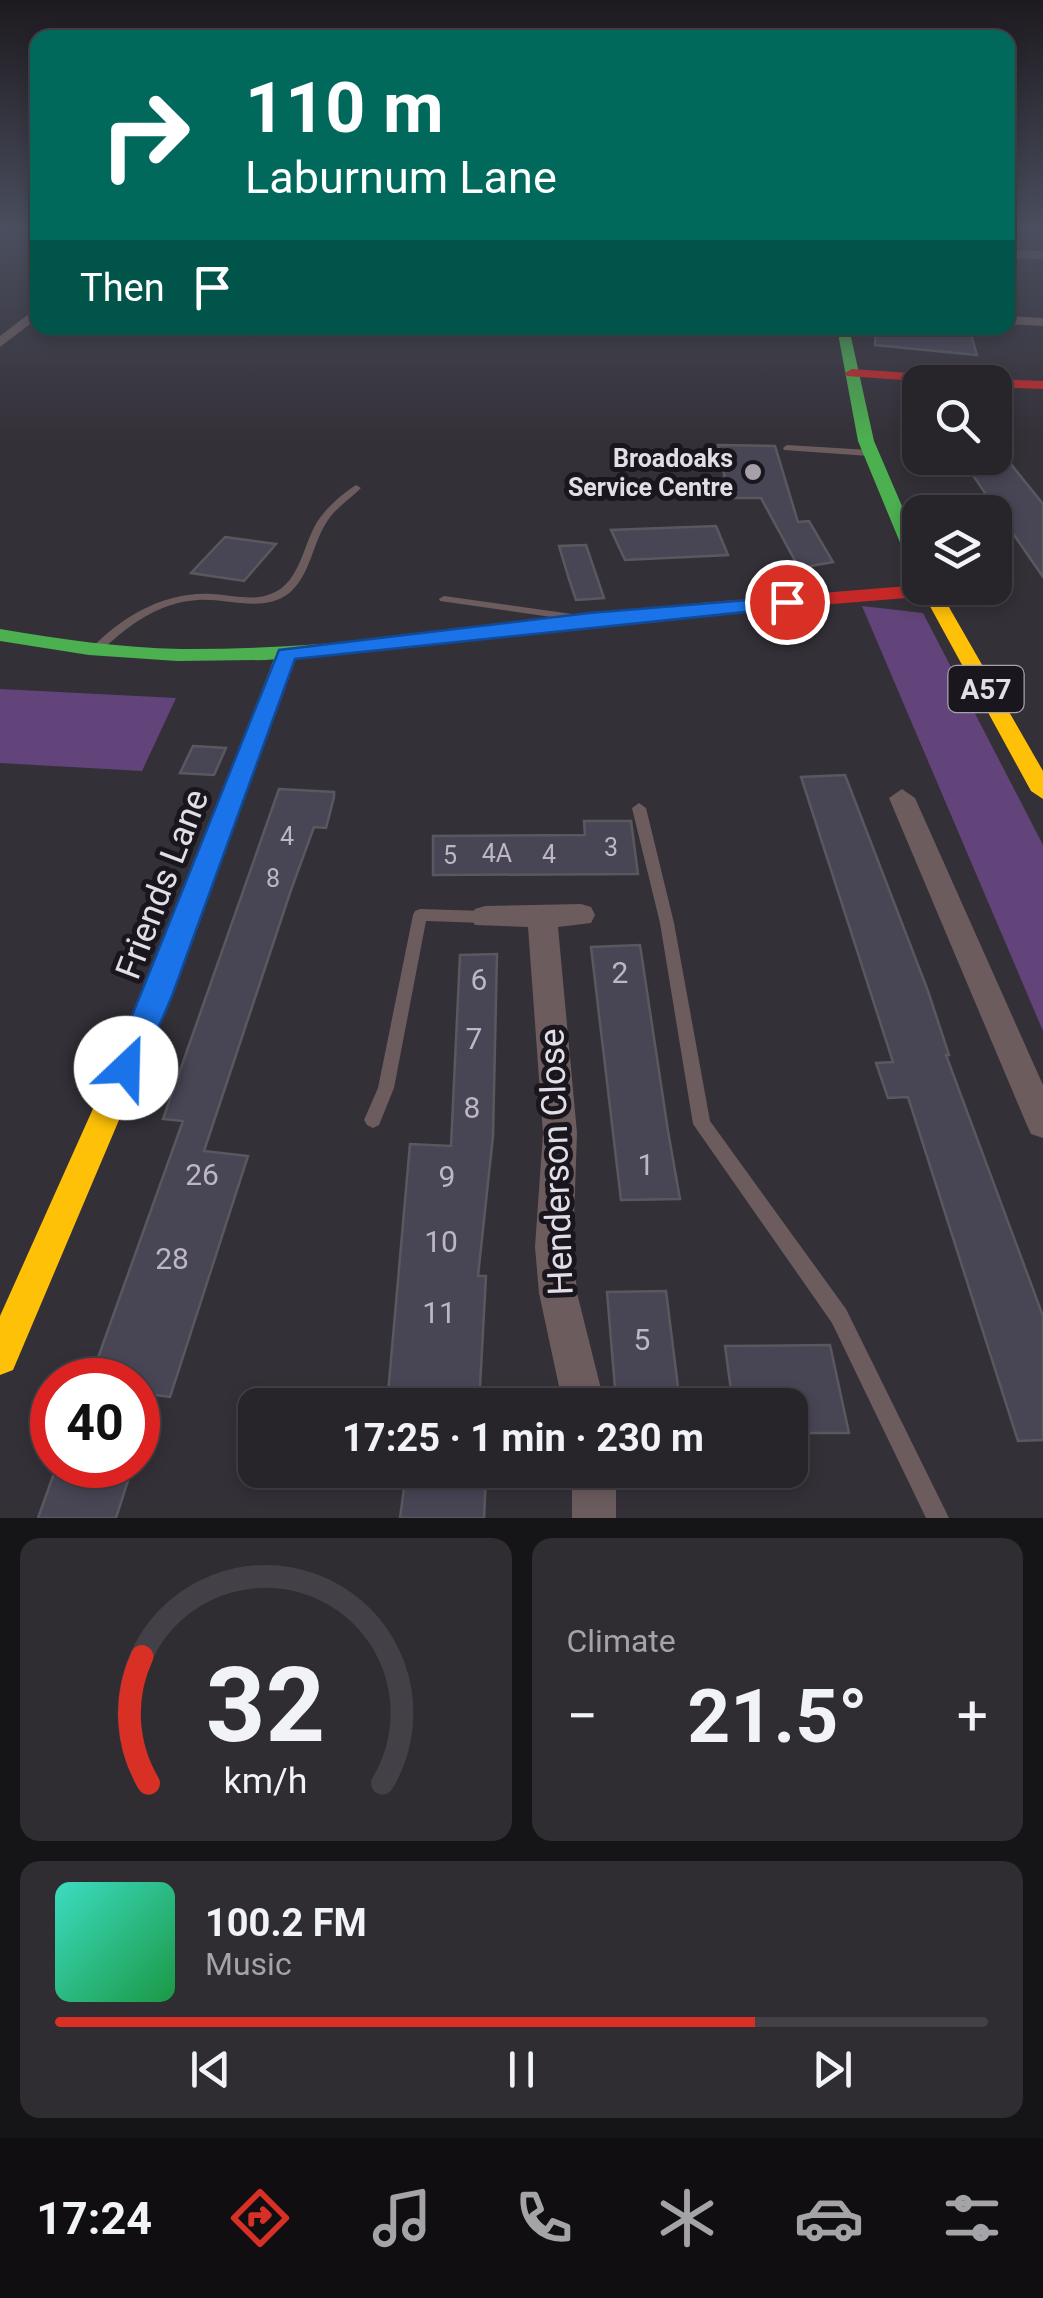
<!DOCTYPE html>
<html lang="en">
<head>
<meta charset="utf-8">
<style>
	body { margin:0; font-family:Roboto,sans-serif; background:#2f2c32; color:#f1f3f6; height:100vh; display:flex; flex-direction:column; font-size:38px; white-space:nowrap }
	* { box-sizing:border-box; margin:0 }
	p { font-size:32px; color:#a4a4a8 }
	.icon { flex:none; width:55px; height:55px; fill:none; stroke:currentColor; stroke-width:2; stroke-linecap:round; stroke-linejoin:round }
	.map { position:relative; height:1518px; overflow:hidden }
	.side { display:flex; flex-direction:column; gap:20px; padding:20px; background:#151417; flex:1 }
	.side>* { flex:none }
	.guide { position:absolute; left:30px; top:30px; width:985px; height:305px; border-radius:20px; box-shadow:0 5px 15px #0003,0 0 0 2px #434147; background:#00695c; color:#fff; overflow:hidden }
	.buttons { position:absolute; left:902px; top:365px; display:grid; gap:20px }
	.buttons a { display:grid; place-items:center; width:110px; height:110px; border-radius:20px; background:#27242a; box-shadow:0 5px 15px #0003,0 0 0 2px #434147; font-size:50px }
	.speed { position:absolute; left:30px; top:1358px; display:flex; gap:20px; font-size:50px; font-weight:700; text-align:center }
	.speed>* { display:grid; place-content:center; width:130px; height:130px; border-radius:50%; background:#27242a; box-shadow:0 5px 15px #0003,0 0 0 2px #434147; line-height:1 }
	.speed .limit { border:15px solid #d22; background:#fff; color:#111 }
	.pin { position:absolute; display:grid; place-items:center; width:85px; height:85px; color:#fff; margin:-42px; border:5px solid #fff; border-radius:50%; box-shadow:0 2px 10px #0007 }
	.me { position:absolute; width:110px; margin:-55px; rotate:24deg; stroke-linejoin:round; filter:drop-shadow(0 0 8px #0008) }
	.turn { display:flex; align-items:center; gap:35px; height:210px; padding:0 50px; font-size:45px }
	.turn .icon { width:130px; height:130px; stroke-width:2.5 }
	.turn b { display:block; font-size:70px; line-height:85px }
	.then { display:flex; align-items:center; height:95px; padding:0 50px; background:#0003; gap:20px; font-size:38px }
	.big { font-size:75px; font-weight:700; line-height:1.1 }
	.side .widget { flex:1; display:flex; flex-direction:column; justify-content:center; gap:15px; min-width:0; padding:0 35px; border-radius:20px; background:#2f2c32 }
	.side .dial { align-items:center; gap:0 }
	.dial svg { height:260px; overflow:visible; fill:none; stroke:#434147; stroke-width:7; stroke-linecap:round; text-anchor:middle }
	.dial text { fill:#f1f3f6; stroke:none }
	.song { display:flex; align-items:center; gap:30px }
	.cover { width:120px; height:120px; border-radius:15px; background:linear-gradient(135deg,hsl(170 70% 55%),hsl(140 70% 35%)) }
	.played { height:10px; border-radius:5px; background:linear-gradient(90deg,#d93025 75%,#434147 75%) }
	.keys { display:flex; justify-content:space-around; direction:ltr }
	.heat { display:flex; justify-content:space-between; align-items:center; font-size:55px; direction:ltr }
	.side .tiles { flex:1; display:grid; gap:20px; grid-template-columns:1fr 1fr }
	.widget:last-child { grid-column:span 2 }
	.trip { position:absolute; left:238px; top:1388px; width:570px; height:100px; border-radius:20px; background:#27242a; box-shadow:0 5px 15px #0003,0 0 0 2px #434147; font-weight:700; line-height:100px; text-align:center }
	.dock { display:flex; height:160px; justify-content:space-around; align-items:center; background:#100e11; color:#a4a4a8 }
	.dock .icon { width:70px; height:70px }
	.dock .active { color:#d93025 }
	.dock b { font-size:45px; color:#f1f3f6 }
	.map>svg:first-child { display:block }
	.green { fill:#63447a }
	.building { fill:#484555; stroke:#5a585f; stroke-width:2.5 }
	.lines { fill:none; stroke-linecap:round; stroke-linejoin:round }
	.lane { fill:#6d5c5d; fill-rule:evenodd }
	.street { fill:#6d5c5d; fill-rule:evenodd }
	.fast { fill:#4caf50; fill-rule:evenodd }
	.slow { fill:#ffc107; fill-rule:evenodd }
	.jam { fill:#c62828; fill-rule:evenodd }
	.route { fill:#1a73e8; stroke:#114b97; stroke-width:2.5 }
	.poi-dot { fill:#a6a0aa; stroke:#1a161e; stroke-width:4 }
	.labels { text-anchor:middle; stroke-width:10; stroke-linejoin:round; paint-order:stroke }
	.far-poi-label { font-size:25px; font-weight:bold; fill:#e3dde8; stroke:#1a161e; text-anchor:end }
	.number-label { font-size:25px; fill:#bcb7c3 }
	.shield { fill:#1a161e; stroke:#a7a1ab; stroke-width:2.5 }
	.shield-label { font-size:28px; font-weight:bold; fill:#e3dde8 }
	.near-number-label { font-size:30px; fill:#bcb7c3 }
	.near-street-label { font-size:35px; fill:#e3dde8; stroke:#1a161e }
</style>
</head>
<body>
<div class="map">
<svg width="1043" height="1518" viewBox="0 0 1043 1518">
	<rect width="100%" height="100%" fill="#343038"/>
	<g class="green">
		<polygon points="862,606 923,613 1043,845 1043,1031"/>
		<polygon points="0,689 176,698 142,771 0,763"/>
	</g>
	<g class="building">
		<polygon points="876,328 969,328 977,355 875,345"/>
		<polygon points="718,445 775,446 798,522 809,521 833,562 799,568 761,498 729,498"/>
		<polygon points="961,458 1006,458 1043,504 1043,577"/>
		<polygon points="716,526 728,555 625,560 611,530"/>
		<polygon points="225,537 276,544 244,581 191,573"/>
		<polygon points="586,545 604,598 576,600 569,579 559,546"/>
		<polygon points="193,746 226,748 214,775 180,773"/>
		<polygon points="845,775 928,991 949,1055 946,1055 1043,1316 1043,1440 1018,1441 908,1097 888,1098 876,1063 893,1062 801,777"/>
		<polygon points="279,789 334,792 334,797 326,828 314,827 291,890 204,1151 248,1156 170,1397 138,1393 138,1380 90,1380 183,1121 163,1119"/>
		<polygon points="584,821 631,821 638,874 433,875 433,836 585,835"/>
		<polygon points="640,945 668,1131 680,1199 621,1200 591,947"/>
		<polygon points="497,954 493,1136 478,1276 486,1276 479,1405 387,1405 410,1144 451,1146 460,955"/>
		<polygon points="666,1291 678,1387 615,1388 607,1292"/>
		<polygon points="830,1345 849,1433 790,1433 790,1405 733,1405 725,1346"/>
		<polygon points="57,1465 133,1465 116,1518 38,1518"/>
		<polygon points="406,1473 486,1476 484,1518 400,1518"/>
	</g>
	<g class="lines">
		<g class="lane">
			<polygon points="787,445 869,450 873,453 869,456 784,450 783,448"/>
			<path d="M356,485L361,488C350,499 336,508 328,520C312,543 311,576 288,594C262,613 227,598 198,600C158,602 126,627 99,653H91L89,651C120,617 165,591 212,594C232,595 254,602 273,593C300,582 303,545 317,522C326,508 342,494 356,485Z"/>
			<polygon points="444,596 572,614 577,617 572,620 440,601 439,599"/>
			<polygon points="639,803 646,808 674,923 710,1121 846,1309 949,1518 926,1518 832,1323 693,1124 660,923 632,808"/>
			<polygon points="420,909 485,911 490,913 492,917 490,921 485,923 426,921 394,1088 379,1125 373,1128 367,1125 364,1120 378,1088 413,915 415,911"/>
		</g>
		<g class="street">
			<polygon points="1008,250 1043,251 1043,259 1008,258"/>
			<polygon points="38,307 38,318 0,347 0,336"/>
			<polygon points="1008,316 1043,318 1043,326 1008,324"/>
			<polygon points="902,789 915,798 1043,1085 1043,1138 1031,1134 1026,1123 889,798"/>
			<polygon points="581,904 591,907 595,915 591,923 558,927 577,1133 573,1247 577,1293 605,1405 563,1405 539,1293 535,1247 543,1133 528,927 475,925 470,917 475,909 485,906"/>
			<rect x="572" y="1470" width="44" height="48"/>
		</g>
		<g class="fast">
			<polygon points="837,328 849,328 874,441 920,548 920,574 911,569 858,441"/>
			<path d="M710,602L717,604V612L444,644L266,660L177,661L89,655L0,641V629C60,639 120,648 181,649C358,650 534,620 710,602Z"/>
		</g>
		<g class="slow">
			<polygon points="920,588 938,588 1043,771 1043,799 1031,791"/>
			<polygon points="286,648 296,654 172,995 13,1370 0,1375 0,1316 144,995 276,654"/>
		</g>
		<g class="jam">
			<polygon points="852,369 982,378 989,382 995,379 1043,381 1043,389 995,387 995,382 930,382 847,376 845,373"/>
			<polygon points="920,585 940,590 931,596 710,614 700,608 710,602"/>
		</g>
	</g>
	<linearGradient id="sky" x2="0" y2="1"><stop stop-color="#1d1a1f"/><stop offset="0.52" stop-color="#4a4e5e"/><stop offset="1" stop-color="#4a4e5e" stop-opacity="0"/></linearGradient>
	<rect width="1043" height="440" fill="url(#sky)"/>
	<polygon class="route" points="787,597 797,602 794,607 295,659 172,996 141,1068 137,1077 126,1081 116,1077 111,1068 279,650 589,613"/>
	<circle class="poi-dot" cx="753" cy="472" r="10"/>
	<g class="labels">
		<g class="far-poi-label">
			<text x="733" y="467">Broadoaks<tspan x="733" dy="29">Service Centre</tspan></text>
		</g>
		<g class="number-label">
			<text x="287" y="845">4</text>
			<text x="611" y="856">3</text>
			<text x="497" y="862">4A</text>
			<text x="549" y="863">4</text>
			<text x="450" y="864">5</text>
			<text x="273" y="887">8</text>
		</g>
		<rect class="shield" x="948.5" y="666" width="75" height="46" rx="8"/>
		<g class="shield-label">
			<text x="986" y="699">A57</text>
		</g>
		<g class="near-number-label">
			<text x="620" y="983">2</text>
			<text x="479" y="990">6</text>
			<text x="474" y="1049">7</text>
			<text x="472" y="1118">8</text>
			<text x="646" y="1175">1</text>
			<text x="202" y="1185">26</text>
			<text x="447" y="1187">9</text>
			<text x="441" y="1252">10</text>
			<text x="172" y="1269">28</text>
			<text x="439" y="1323">11</text>
			<text x="642" y="1350">5</text>
		</g>
		<g class="near-street-label">
			<text transform="translate(162 884) rotate(-69)" y="12">Friends Lane</text>
			<text transform="translate(556 1162) rotate(-92)" y="12">Henderson Close</text>
		</g>
	</g>
</svg>
<div class="buttons">
<a><svg class="icon" aria-label="search" viewBox="0 0 24 24"><circle cx="10" cy="10" r="6"/><path d="M15 15l6 6"/></svg></a>
<a><svg class="icon" aria-label="layers" viewBox="0 0 24 24"><path d="M12 4l9 5-9 5-9-5zM3 14l9 5 9-5"/></svg></a>
</div>
<div class="speed"><div class="limit">40</div></div>
<div class="pin" style="left:787px;top:602px;background:#d93025"><svg class="icon" aria-label="arrive" viewBox="0 0 24 24"><path d="M6 21V4h12l-3 4 3 4H6"/></svg></div>
<svg class="me" style="left:126px;top:1068px" viewBox="-20 -20 40 40"><circle r="19" fill="#fff"/><path d="M0-13L10 11 0 6-10 11z" fill="#1a73e8"/></svg>
<div class="trip">17:25 · 1 min · 230 m</div>
<div class="guide">
<div class="turn"><svg class="icon" aria-label="right" viewBox="0 0 24 24"><path d="M7 20v-9h11M14 6l5 5-5 5"/></svg><div><b>110 m</b>Laburnum Lane</div></div>
<div class="then">Then<svg class="icon" aria-label="arrive" viewBox="0 0 24 24"><path d="M6 21V4h12l-3 4 3 4H6"/></svg></div>
</div>
</div>
<section class="side">
<div class="tiles">
<div class="widget dial"><svg viewBox="0 0 100 80">
<path d="M14 69A42 42 0 1 1 86 69"/>
<path d="M14 69A42 42 0 0 1 12 30" stroke="#d93025"/>
<text x="50" y="56" font-size="32" font-weight="700">32</text>
<text x="50" y="72" font-size="11">km/h</text>
</svg></div>
<div class="widget"><p>Climate</p>
<div class="heat"><a>−</a><b class="big">21.5°</b><a>+</a></div>
</div>
<div class="widget">
<div class="song"><i class="cover"></i><div><b>100.2 FM</b><p>Music</p></div></div>
<div class="played"></div>
<div class="keys"><svg class="icon" aria-label="previous" viewBox="0 0 24 24"><path d="M18 5L8 12l10 7zM5 5v14"/></svg><svg class="icon" aria-label="pause" viewBox="0 0 24 24"><path d="M8 5v14M16 5v14"/></svg><svg class="icon" aria-label="next" viewBox="0 0 24 24"><path d="M6 5l10 7-10 7zM19 5v14"/></svg></div>
</div>
</div>
</section>
<nav class="dock">
<b>17:24</b>
<svg class="icon active" aria-label="directions" viewBox="0 0 24 24"><path d="M12 3l9 9-9 9-9-9zM9 14v-3h6M13 9l2 2-2 2"/></svg>
<svg class="icon" aria-label="music" viewBox="0 0 24 24"><path d="M9 18V5l10-2v13"/><circle cx="6" cy="18" r="3"/><circle cx="16" cy="16" r="3"/></svg>
<svg class="icon" aria-label="phone" viewBox="0 0 24 24"><path d="M5 4h4l2 5-3 2q2 4 5 5l2-3 5 2v4C11 20 4 13 5 4z"/></svg>
<svg class="icon" aria-label="climate" viewBox="0 0 24 24"><path d="M12 3v18M4 7l16 10M4 17L20 7"/></svg>
<svg class="icon" aria-label="car" viewBox="0 0 24 24"><path d="M5 17H2v-5l4-1 3-4h7l3 4 3 1v5h-3M9 17h6M6 11h13"/><circle cx="7" cy="17" r="2"/><circle cx="17" cy="17" r="2"/></svg>
<svg class="icon" aria-label="filters" viewBox="0 0 24 24"><path d="M4 7h16M4 17h16"/><circle cx="9" cy="7" r="2"/><circle cx="15" cy="17" r="2"/></svg>
</nav>
</body>
</html>
